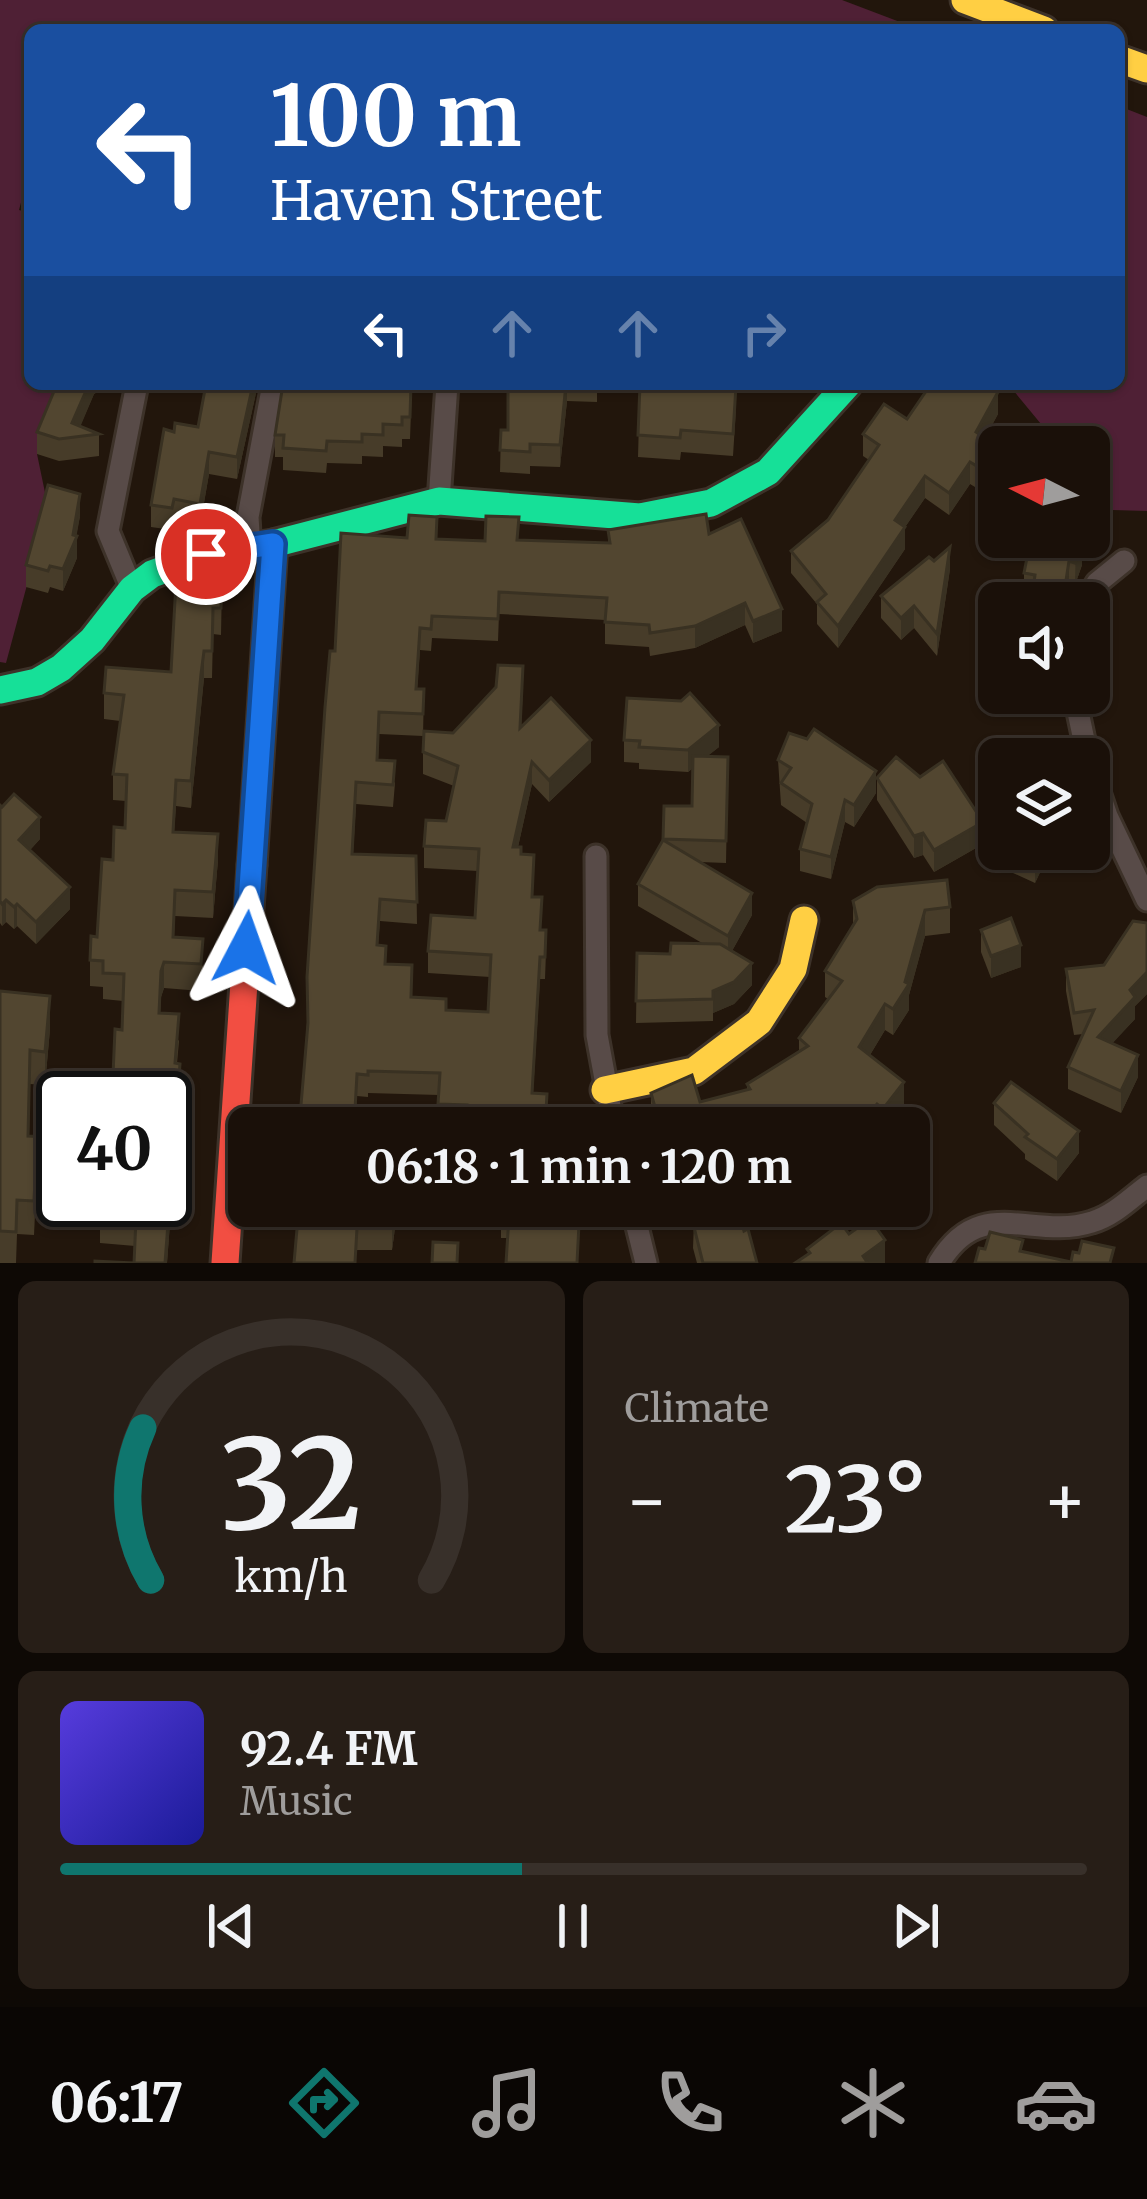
<!DOCTYPE html>
<html lang="en">
<head>
<meta charset="utf-8">
<style>
	body { margin:0; font-family:Merriweather,serif; background:#271e17; color:#f1f3f6; height:100vh; display:flex; flex-direction:column; font-size:45px; white-space:nowrap }
	* { box-sizing:border-box; margin:0 }
	p { font-size:39px; color:#9f9d9c }
	.icon { flex:none; width:66px; height:66px; fill:none; stroke:currentColor; stroke-width:2; stroke-linecap:round; stroke-linejoin:round }
	.map { position:relative; height:1263px; overflow:hidden }
	.panel { display:flex; flex-direction:column; gap:18px; padding:18px; background:#0e0905; flex:1 }
	.panel>* { flex:none }
	.hud { position:absolute; left:24px; top:24px; width:1101px; height:366px; border-radius:18px; box-shadow:0 3px 9px #0004,0 0 0 3px #38302a; background:#1a4fa0; color:#fff; overflow:hidden }
	.needle { width:78px; rotate:276deg }
	.fabs { position:absolute; left:978px; top:426px; display:grid; gap:24px }
	.fabs a { display:grid; place-items:center; width:132px; height:132px; border-radius:18px; background:#1a1009; box-shadow:0 3px 9px #0004,0 0 0 3px #38302a; font-size:60px }
	.speed { position:absolute; left:36px; top:1071px; display:flex; gap:24px; font-size:60px; font-weight:700; text-align:center }
	.speed>* { display:grid; place-content:center; width:156px; height:156px; border-radius:50%; background:#1a1009; box-shadow:0 3px 9px #0004,0 0 0 3px #38302a; line-height:1 }
	.speed .limit { border:6px solid #111; border-radius:18px; background:#fff; color:#111 }
	.pin { position:absolute; display:grid; place-items:center; width:102px; height:102px; color:#fff; margin:-51px; border:6px solid #fff; border-radius:50%; box-shadow:0 3px 12px #0007 }
	.me { position:absolute; width:132px; margin:-66px; rotate:4deg; stroke-linejoin:round; filter:drop-shadow(0 0 9px #0008) }
	.turn { display:flex; align-items:center; gap:42px; height:252px; padding:0 48px; font-size:54px }
	.turn .icon { width:156px; height:156px; stroke-width:2.5 }
	.turn b { display:block; font-size:84px; line-height:102px }
	.lanes { display:flex; align-items:center; height:114px; padding:0 48px; background:#0003; justify-content:center; gap:60px; direction:ltr }
	.lanes .off { opacity:.35 }
	.big { font-size:90px; font-weight:700; line-height:1.1 }
	.panel .card { flex:1; display:flex; flex-direction:column; justify-content:center; gap:18px; min-width:0; padding:0 42px; border-radius:18px; background:#271e17 }
	.panel .dial { align-items:center; gap:0 }
	.dial svg { height:312px; overflow:visible; fill:none; stroke:#38302a; stroke-width:7; stroke-linecap:round; text-anchor:middle }
	.dial text { fill:#f1f3f6; stroke:none }
	.song { display:flex; align-items:center; gap:36px }
	.cover { width:144px; height:144px; border-radius:18px; background:linear-gradient(135deg,hsl(250 70% 55%),hsl(240 70% 35%)) }
	.played { height:12px; border-radius:6px; background:linear-gradient(90deg,#0f766e 45%,#38302a 45%) }
	.keys { display:flex; justify-content:space-around; direction:ltr }
	.heat { display:flex; justify-content:space-between; align-items:center; font-size:66px; direction:ltr }
	.panel .tiles { flex:1; display:grid; gap:18px; grid-template-columns:1fr 1fr }
	.card:last-child { grid-column:span 2 }
	.trip { position:absolute; left:228px; top:1107px; width:702px; height:120px; border-radius:18px; background:#1a1009; box-shadow:0 3px 9px #0004,0 0 0 3px #38302a; font-weight:700; line-height:120px; text-align:center }
	.tabs { display:flex; height:192px; justify-content:space-around; align-items:center; background:#0a0604; color:#9f9d9c }
	.tabs .icon { width:84px; height:84px }
	.tabs .selected { color:#0f766e }
	.tabs b { font-size:54px; color:#f1f3f6 }
	.map>svg:first-child { display:block }
	.green { fill:#4f2035 }
	.lines { fill:none; stroke-linecap:round; stroke-linejoin:round }
	.street-casing { stroke:#3d3229; stroke-width:27 }
	.fast-casing { stroke:#3d3229; stroke-width:33 }
	.slow-casing { stroke:#3d3229; stroke-width:33 }
	.jam-casing { stroke:#3d3229; stroke-width:33 }
	.street { stroke:#584b48; stroke-width:21 }
	.fast { stroke:#16e098; stroke-width:27 }
	.slow { stroke:#ffcf43; stroke-width:27 }
	.jam { stroke:#f24e42; stroke-width:27 }
	.wall { fill:#473c29 }
	.shaded-wall { fill:#393122 }
	.building { fill:#524630; stroke:#393122; stroke-width:3 }
	.route-casing { stroke:#114b97; stroke-width:30 }
	.route { stroke:#1a73e8; stroke-width:21 }
</style>
</head>
<body>
<div class="map">
<svg width="1147" height="1263" viewBox="0 0 1147 1263">
	<rect width="100%" height="100%" fill="#22160c"/>
	<g class="green">
		<polygon points="0,0 842,0 921,30 30,30 30,169 19,210 30,213 30,384 65,384 37,454 48,507 6,663 0,662"/>
		<polygon points="1119,106 1147,117 1147,511 1112,510 1089,482 1089,447 1060,447 1008,384 1119,384"/>
	</g>
	<g class="lines">
		<g class="street-casing">
			<g id="street">
				<polyline points="439,501 447,384"/>
				<polyline points="250,549 248,517 273,384"/>
				<polyline points="132,589 108,531 137,384"/>
				<polyline points="1085,603 1097,583 1124,561"/>
				<polyline points="1074,693 1088,759"/>
				<polyline points="1089,762 1107,816 1147,900"/>
				<polyline points="596,856 597,1035 614,1128"/>
				<polyline points="632,1206 646,1263"/>
				<path d="M939,1263C981,1193 1032,1241 1092,1222C1113,1216 1130,1199 1147,1186"/>
			</g>
		</g>
		<g class="fast-casing">
			<polyline id="fast" points="0,690 37,682 61,668 92,640 132,589 152,574 206,554 273,544 439,501 640,517 711,503 768,472 848,384"/>
		</g>
		<g class="slow-casing">
			<g id="slow">
				<polyline points="965,0 1044,30"/>
				<polyline points="1119,59 1147,69"/>
				<polyline points="252,865 273,544"/>
				<polyline points="605,1090 694,1071 759,1022 793,969 804,920"/>
			</g>
		</g>
		<g class="jam-casing">
			<polyline id="jam" points="225,1263 252,865"/>
		</g>
		<use href="#street" class="street"/>
		<use href="#fast" class="fast"/>
		<use href="#slow" class="slow"/>
		<use href="#jam" class="jam"/>
	</g>
	<g class="wall">
		<polygon points="30,172 30,208 27,207 27,185"/>
		<polygon points="102,384 102,389 94,394 80,426 99,434 99,456 59,461 37,454 37,432"/>
		<polygon points="258,384 237,479 209,474 200,526 174,521 172,530 151,527 151,505 174,432 198,427"/>
		<polygon points="412,384 410,439 402,439 402,447 383,446 383,457 362,456 362,464 327,463 326,473 283,470 283,457 275,457 275,435"/>
		<polygon points="508,384 597,384 597,402 567,401 560,467 530,466 530,474 500,472 501,430 508,430"/>
		<polygon points="640,384 736,408 733,456 681,452 680,460 638,457"/>
		<polygon points="988,384 998,414 985,438 996,467 980,490 970,484 949,515 925,498 905,527 905,549 838,648 817,624 817,604 791,573 791,551 828,520 869,460 863,456 863,434 907,419"/>
		<polygon points="80,516 76,536 77,558 63,591 50,587 48,593 26,587 26,565"/>
		<polygon points="608,530 709,534 782,631 753,643 745,625 695,648 650,656 649,647 605,644 605,620 499,614 498,641 432,638 431,651 420,650 417,689 424,689 423,736 379,734 378,760 395,783 393,807 356,804 353,854 416,856 417,924 380,921 378,945 386,964 412,998 446,1010 488,1012 490,977 428,973 428,951 475,918 478,871 424,868 424,846 446,821 454,786 423,774 423,752 523,688 521,727 591,762 549,802 532,784 518,847 533,897 546,952 545,979 540,979 533,1093 466,1127 438,1126 439,1095 368,1093 368,1097 357,1096 355,1128 299,1128 335,651 407,538 608,543"/>
		<polygon points="1089,537 1089,544 1082,549 1082,565 1075,585 1069,583 1066,603 1031,603 1032,597 1024,595 1024,573"/>
		<polygon points="934,561 950,569 937,656 914,628 901,640 881,618 881,596"/>
		<polygon points="222,583 221,635 213,634 212,678 204,678 191,808 176,806 174,832 218,860 213,918 175,916 174,937 203,966 201,991 164,988 161,997 160,1013 179,1041 177,1063 180,1090 167,1263 95,1263 134,1263 135,1246 100,1243 100,1200 122,1030 123,1001 103,999 103,987 90,986 90,960 97,937 113,860 125,828 126,801 113,800 113,774 120,721 104,719 104,693 171,672"/>
		<polygon points="681,701 719,747 707,756 728,757 726,863 700,862 752,915 732,951 752,985 734,1004 713,1013 713,1021 636,1023 637,953 670,954 702,943 638,906 638,884 663,841 692,806 693,768 688,772 639,769 639,763 624,762 624,740"/>
		<polygon points="778,760 876,793 854,827 845,822 831,879 800,871 800,849 807,823 781,805"/>
		<polygon points="877,778 983,844 934,872 923,855 914,858 877,800"/>
		<polygon points="0,805 40,839 30,850 70,909 36,944 17,926 14,929 6,922 2,926 0,923"/>
		<polygon points="1006,849 1051,849 1035,883 1013,873 1013,858 1006,856"/>
		<polygon points="853,901 950,907 950,933 925,936 909,995 909,1010 893,1035 885,1030 870,1055 904,1108 889,1128 654,1128 651,1118 651,1093 700,1102 747,1089 747,1084 799,1052 799,1038 828,999 825,997 825,971 853,925"/>
		<polygon points="1147,923 1147,994 1135,1006 1135,1019 1112,1043 1138,1077 1121,1113 1068,1089 1068,1067 1083,1034 1074,1035 1066,991 1066,969 1104,965"/>
		<polygon points="981,930 1021,967 991,978 981,952"/>
		<polygon points="0,991 50,1029 45,1085 30,1084 29,1136 49,1137 48,1195 44,1194 43,1215 35,1214 34,1235 17,1234 16,1263 0,1263"/>
		<polygon points="994,1103 1079,1153 1057,1181 1025,1159 1025,1154 994,1125"/>
		<polygon points="299,1206 398,1206 392,1250 357,1250"/>
		<polygon points="501,1206 570,1206 507,1238 501,1238"/>
		<polygon points="689,1206 728,1206 730,1212 744,1231 757,1263 697,1263 693,1248 694,1222"/>
	</g>
	<g class="shaded-wall">
		<polygon points="89,384 102,384 102,389 94,394 76,437 72,423"/>
		<polygon points="253,384 258,384 237,479 237,457"/>
		<polygon points="567,384 567,401 560,467 560,445"/>
		<polygon points="998,392 998,414 976,454 976,432"/>
		<polygon points="996,445 996,467 980,490 980,468"/>
		<polygon points="209,452 209,474 200,526 200,504"/>
		<polygon points="970,462 970,484 949,515 949,493"/>
		<polygon points="925,476 925,498 895,542 895,520"/>
		<polygon points="80,494 80,516 76,539 77,536 77,558 63,591 63,569 73,535"/>
		<polygon points="905,527 905,549 838,648 838,626"/>
		<polygon points="1076,537 1089,537 1089,544 1082,549 1082,565 1075,585"/>
		<polygon points="950,547 950,569 937,656 937,634"/>
		<polygon points="1069,561 1069,583 1066,603 1050,603"/>
		<polygon points="745,603 745,625 695,648 695,626"/>
		<polygon points="914,606 914,628 901,640 901,618"/>
		<polygon points="782,609 782,631 753,643 753,621"/>
		<polygon points="204,651 204,678 191,808 191,781"/>
		<polygon points="719,725 719,747 688,772 688,750"/>
		<polygon points="591,740 591,762 549,802 549,780"/>
		<polygon points="532,762 532,784 513,869 513,847"/>
		<polygon points="876,771 876,793 854,827 854,805"/>
		<polygon points="845,800 845,822 831,879 831,857"/>
		<polygon points="40,817 40,839 19,862 19,840"/>
		<polygon points="983,822 983,844 934,872 934,850"/>
		<polygon points="923,833 923,855 914,858 914,836"/>
		<polygon points="218,834 218,860 213,918 213,892"/>
		<polygon points="1040,849 1051,850 1035,883 1035,861"/>
		<polygon points="70,887 70,909 36,944 36,922"/>
		<polygon points="752,893 752,915 728,958 728,936"/>
		<polygon points="6,900 6,922 2,926 2,904"/>
		<polygon points="17,904 17,926 14,929 14,907"/>
		<polygon points="925,910 925,936 909,995 909,1010 893,1035 893,1009 905,982"/>
		<polygon points="1021,945 1021,967 991,978 991,956"/>
		<polygon points="164,962 164,988 161,997 159,1039 161,971"/>
		<polygon points="752,963 752,985 734,1004 713,1013 713,991"/>
		<polygon points="1147,972 1147,994 1135,1006 1135,1019 1098,1059 1098,1037 1130,990"/>
		<polygon points="50,996 50,1029 45,1085 45,1052"/>
		<polygon points="885,1004 885,1030 859,1073 859,1047"/>
		<polygon points="1138,1055 1138,1077 1121,1113 1121,1091"/>
		<polygon points="180,1064 180,1090 167,1263 165,1263"/>
		<polygon points="904,1082 904,1108 889,1128 883,1128 883,1109"/>
		<polygon points="877,1104 877,1128 856,1128"/>
		<polygon points="1079,1131 1079,1153 1057,1181 1057,1159"/>
		<polygon points="395,1206 398,1206 392,1250 392,1228"/>
		<polygon points="885,1240 885,1263 863,1263 863,1256"/>
	</g>
	<g class="building">
		<polygon points="57,384 89,384 72,423 99,434 59,439 37,432"/>
		<polygon points="206,384 253,384 237,457 209,452 200,504 174,499 172,508 151,505 164,429 174,432 175,423 198,427"/>
		<polygon points="283,384 411,384 410,417 402,417 402,425 383,424 383,435 362,434 362,442 327,441 326,451 283,448 284,435 275,435"/>
		<polygon points="508,384 566,384 560,445 530,444 530,452 500,450 501,430 508,430"/>
		<polygon points="640,384 706,384 736,386 733,434 681,430 680,438 638,435"/>
		<polygon points="931,384 984,384 998,392 976,432 996,445 980,468 970,462 949,493 925,476 895,520 905,527 838,626 817,602 826,594 791,551 828,520 879,445 863,434 884,404 907,419"/>
		<polygon points="48,485 80,494 73,535 77,536 63,569 50,566 48,571 26,565"/>
		<polygon points="706,514 709,534 741,519 782,609 753,621 745,603 695,626 650,633 649,625 605,622 607,598 499,592 498,619 432,616 431,629 420,628 416,689 424,689 423,714 379,712 377,760 395,761 393,785 356,782 352,854 416,856 417,902 380,899 377,945 386,946 385,964 412,965 411,997 446,999 446,1010 488,1012 491,955 428,951 431,915 475,918 479,849 424,846 426,820 446,821 458,766 423,752 424,731 453,733 496,687 498,665 523,666 520,728 551,698 591,740 549,780 532,762 513,847 521,847 521,854 534,855 532,897 542,897 540,930 546,930 545,957 540,957 532,1093 547,1094 545,1128 466,1128 467,1105 438,1104 440,1073 368,1071 368,1075 357,1074 354,1128 299,1128 308,1023 307,977 325,707 330,651 335,651 341,533 407,538 409,515 437,517 436,539 485,541 486,516 519,517 517,540 610,543 608,530"/>
		<polygon points="1031,537 1079,537 1082,543 1075,563 1069,561 1065,587 1050,603 1031,603 1035,575 1024,573"/>
		<polygon points="950,547 937,634 914,606 901,618 881,596 929,557 934,561"/>
		<polygon points="176,582 222,583 221,608 213,608 212,651 204,651 201,674 191,781 176,780 173,832 218,834 213,892 175,890 173,937 203,939 201,964 164,962 161,971 159,1013 179,1014 175,1063 180,1064 165,1263 95,1263 95,1261 134,1263 136,1219 100,1217 100,1200 165,1200 165,1098 112,1098 115,1029 122,1030 124,974 103,973 103,961 90,960 91,936 97,937 102,859 113,860 114,827 125,828 127,775 113,774 124,695 104,693 106,667 171,672"/>
		<polygon points="690,693 719,725 688,750 639,747 640,741 624,740 627,698 681,701"/>
		<polygon points="814,729 876,771 854,805 845,800 831,857 800,849 812,804 781,783 791,768 778,760 789,733 807,739"/>
		<polygon points="693,756 728,757 726,841 663,839 664,806 692,806"/>
		<polygon points="896,757 920,777 943,761 983,822 934,850 923,833 914,836 877,778"/>
		<polygon points="14,794 40,817 19,840 70,887 36,922 17,904 14,907 6,900 2,904 0,901 0,805 2,807"/>
		<polygon points="663,840 752,893 728,936 638,884"/>
		<polygon points="1014,849 1040,849 1035,861 1013,851"/>
		<polygon points="947,880 950,907 925,910 905,982 909,984 893,1009 885,1004 859,1047 904,1082 883,1109 877,1104 856,1128 667,1128 666,1123 660,1125 651,1093 692,1075 700,1102 750,1089 747,1084 808,1046 799,1038 842,981 825,971 857,919 853,901 877,887"/>
		<polygon points="1011,918 1021,945 991,956 981,930"/>
		<polygon points="1133,921 1147,923 1147,972 1130,990 1135,997 1098,1037 1138,1055 1121,1091 1068,1067 1094,1010 1074,1013 1066,969 1104,965"/>
		<polygon points="671,943 720,944 752,963 734,982 713,991 713,999 636,1001 637,953 670,954"/>
		<polygon points="0,991 50,996 45,1052 30,1050 28,1136 49,1137 48,1161 44,1161 43,1181 35,1181 34,1201 17,1200 16,1232 0,1231"/>
		<polygon points="1011,1082 1079,1131 1057,1159 1025,1137 1028,1134 994,1103"/>
		<polygon points="299,1206 395,1206 392,1228 357,1228 355,1263 294,1263"/>
		<polygon points="501,1206 570,1206 570,1224 579,1224 577,1263 506,1263 509,1216 501,1216"/>
		<polygon points="697,1206 728,1206 730,1212 738,1210 744,1231 748,1229 757,1263 703,1263 693,1223 701,1220"/>
		<polygon points="870,1219 885,1240 863,1256 867,1262 865,1263 795,1263 810,1253 807,1249 841,1223 849,1234"/>
		<polygon points="990,1232 1023,1240 1020,1251 1071,1262 1073,1252 1079,1253 1082,1241 1114,1248 1110,1263 975,1263 979,1248 985,1249"/>
		<polygon points="433,1242 458,1243 457,1263 432,1263"/>
	</g>
	<g class="lines">
		<g class="route-casing">
			<polyline id="route" points="206,554 273,544 246,948"/>
		</g>
		<use href="#route" class="route"/>
	</g>
</svg>
<div class="fabs">
<a><svg class="needle" viewBox="-14 -14 28 28"><path d="M0-13l5 13h-10z" fill="#e53935"/><path d="M0 13l5-13h-10z" fill="#9f9d9c"/></svg></a>
<a><svg class="icon" aria-label="sound" viewBox="0 0 24 24"><path d="M4 9h4l5-4v14l-5-4H4zM17 9q2 3 0 6"/></svg></a>
<a><svg class="icon" aria-label="layers" viewBox="0 0 24 24"><path d="M12 4l9 5-9 5-9-5zM3 14l9 5 9-5"/></svg></a>
</div>
<div class="speed"><div class="limit">40</div></div>
<div class="pin" style="left:206px;top:554px;background:#d93025"><svg class="icon" aria-label="arrive" viewBox="0 0 24 24"><path d="M6 21V4h12l-3 4 3 4H6"/></svg></div>
<svg class="me" style="left:246px;top:948px" viewBox="-20 -20 40 40"><path d="M0-17L14 15 0 8-14 15z" fill="#1a73e8" stroke="#fff" stroke-width="4"/></svg>
<div class="trip">06:18 · 1 min · 120 m</div>
<div class="hud">
<div class="turn"><svg class="icon" aria-label="left" viewBox="0 0 24 24"><path d="M17 20v-9H6M10 6l-5 5 5 5"/></svg><div><b>100 m</b>Haven Street</div></div>
<div class="lanes"><svg class="icon" aria-label="left" viewBox="0 0 24 24"><path d="M17 20v-9H6M10 6l-5 5 5 5"/></svg><svg class="icon off" aria-label="ahead" viewBox="0 0 24 24"><path d="M12 20V5M6 11l6-6 6 6"/></svg><svg class="icon off" aria-label="ahead" viewBox="0 0 24 24"><path d="M12 20V5M6 11l6-6 6 6"/></svg><svg class="icon off" aria-label="right" viewBox="0 0 24 24"><path d="M7 20v-9h11M14 6l5 5-5 5"/></svg></div>
</div>
</div>
<section class="panel">
<div class="tiles">
<div class="card dial"><svg viewBox="0 0 100 80">
<path d="M14 69A42 42 0 1 1 86 69"/>
<path d="M14 69A42 42 0 0 1 12 30" stroke="#0f766e"/>
<text x="50" y="56" font-size="32" font-weight="700">32</text>
<text x="50" y="72" font-size="11">km/h</text>
</svg></div>
<div class="card"><p>Climate</p>
<div class="heat"><a>−</a><b class="big">23°</b><a>+</a></div>
</div>
<div class="card">
<div class="song"><i class="cover"></i><div><b>92.4 FM</b><p>Music</p></div></div>
<div class="played"></div>
<div class="keys"><svg class="icon" aria-label="previous" viewBox="0 0 24 24"><path d="M18 5L8 12l10 7zM5 5v14"/></svg><svg class="icon" aria-label="pause" viewBox="0 0 24 24"><path d="M8 5v14M16 5v14"/></svg><svg class="icon" aria-label="next" viewBox="0 0 24 24"><path d="M6 5l10 7-10 7zM19 5v14"/></svg></div>
</div>
</div>
</section>
<nav class="tabs">
<b>06:17</b>
<svg class="icon selected" aria-label="directions" viewBox="0 0 24 24"><path d="M12 3l9 9-9 9-9-9zM9 14v-3h6M13 9l2 2-2 2"/></svg>
<svg class="icon" aria-label="music" viewBox="0 0 24 24"><path d="M9 18V5l10-2v13"/><circle cx="6" cy="18" r="3"/><circle cx="16" cy="16" r="3"/></svg>
<svg class="icon" aria-label="phone" viewBox="0 0 24 24"><path d="M5 4h4l2 5-3 2q2 4 5 5l2-3 5 2v4C11 20 4 13 5 4z"/></svg>
<svg class="icon" aria-label="climate" viewBox="0 0 24 24"><path d="M12 3v18M4 7l16 10M4 17L20 7"/></svg>
<svg class="icon" aria-label="car" viewBox="0 0 24 24"><path d="M5 17H2v-5l4-1 3-4h7l3 4 3 1v5h-3M9 17h6M6 11h13"/><circle cx="7" cy="17" r="2"/><circle cx="17" cy="17" r="2"/></svg>
</nav>
</body>
</html>
